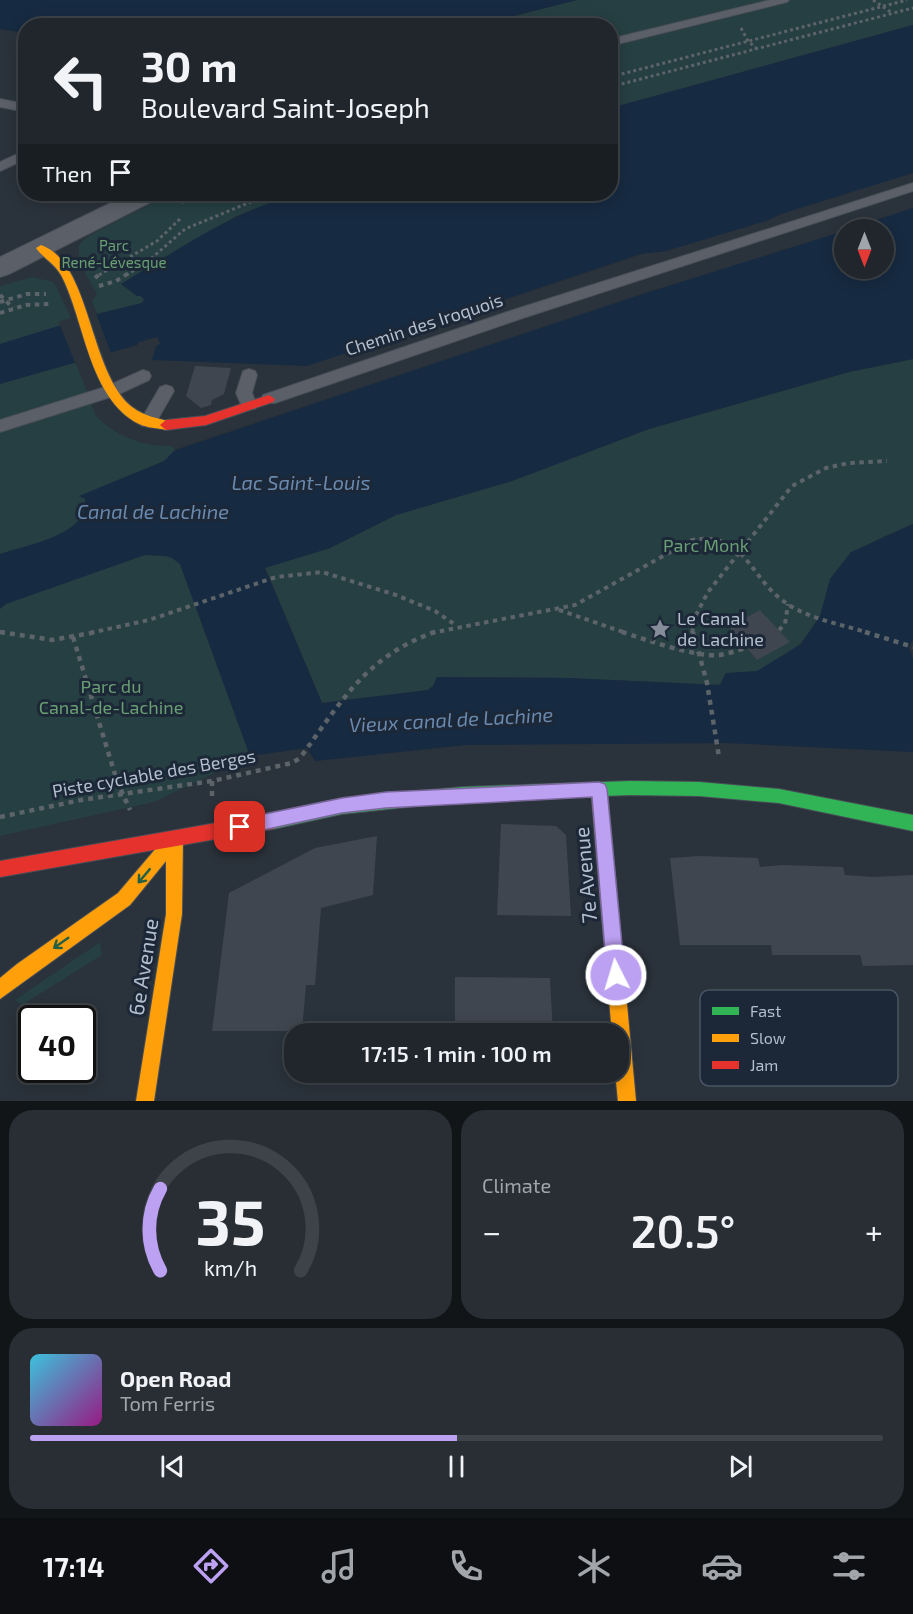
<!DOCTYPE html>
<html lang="en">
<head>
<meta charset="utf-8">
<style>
	body { margin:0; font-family:"Exo 2",sans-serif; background:#282e34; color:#f1f3f6; height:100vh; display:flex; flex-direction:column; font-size:22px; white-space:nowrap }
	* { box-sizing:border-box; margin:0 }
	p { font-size:20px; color:#a2a5a9 }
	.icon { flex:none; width:33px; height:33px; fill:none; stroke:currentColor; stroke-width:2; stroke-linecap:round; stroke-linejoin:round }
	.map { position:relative; height:1101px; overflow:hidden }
	.sheet { display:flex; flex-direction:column; gap:9px; padding:9px; background:#121518; flex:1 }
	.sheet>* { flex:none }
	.top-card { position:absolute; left:18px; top:18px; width:600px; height:183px; border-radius:24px; box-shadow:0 3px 15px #0003,0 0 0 2px #3d4348; background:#20262c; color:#f1f3f6; overflow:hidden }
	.needle { width:39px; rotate:180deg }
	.tools { position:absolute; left:834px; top:219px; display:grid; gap:12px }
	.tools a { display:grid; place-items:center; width:60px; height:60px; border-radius:50%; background:#20262c; box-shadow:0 3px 15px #0003,0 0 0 2px #3d4348; font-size:30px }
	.speed { position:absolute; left:18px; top:1005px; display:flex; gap:12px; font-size:30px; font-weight:700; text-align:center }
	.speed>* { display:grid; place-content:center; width:78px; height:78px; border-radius:50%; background:#20262c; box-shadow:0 3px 15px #0003,0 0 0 2px #3d4348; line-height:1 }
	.speed .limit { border:3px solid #111; border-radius:9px; background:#fff; color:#111 }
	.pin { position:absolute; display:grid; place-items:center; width:51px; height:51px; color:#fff; margin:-26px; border-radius:12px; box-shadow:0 3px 9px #0006 }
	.me { position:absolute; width:66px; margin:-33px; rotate:355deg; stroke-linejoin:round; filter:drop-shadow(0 0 4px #0008) }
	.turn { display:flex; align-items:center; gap:21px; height:126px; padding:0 24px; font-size:27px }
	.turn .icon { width:78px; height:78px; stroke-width:2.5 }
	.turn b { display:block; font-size:42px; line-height:51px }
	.then { display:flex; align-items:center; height:57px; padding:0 24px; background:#0003; gap:12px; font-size:22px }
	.big { font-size:45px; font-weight:600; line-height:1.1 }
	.sheet .widget { flex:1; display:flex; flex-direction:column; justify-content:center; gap:9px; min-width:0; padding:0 21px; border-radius:24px; background:#282e34 }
	.sheet .dial { align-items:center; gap:0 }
	.dial svg { height:156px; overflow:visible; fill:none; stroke:#3d4348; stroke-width:7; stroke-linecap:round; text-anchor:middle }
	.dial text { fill:#f1f3f6; stroke:none }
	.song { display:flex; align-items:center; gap:18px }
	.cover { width:72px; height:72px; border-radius:9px; background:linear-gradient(135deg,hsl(190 70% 55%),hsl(310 70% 35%)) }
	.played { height:6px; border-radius:3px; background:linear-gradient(90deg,#bca0f2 50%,#3d4348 50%) }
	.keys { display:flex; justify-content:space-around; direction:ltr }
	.heat { display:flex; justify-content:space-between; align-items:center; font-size:33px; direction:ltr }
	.sheet .tiles { flex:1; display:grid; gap:9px; grid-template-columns:1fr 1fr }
	.widget:last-child { grid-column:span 2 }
	.trip { position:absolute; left:284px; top:1023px; width:345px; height:60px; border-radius:24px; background:#20262c; box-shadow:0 3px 15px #0003,0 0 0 2px #3d4348; font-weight:600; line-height:60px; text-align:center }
	.tabs { display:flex; height:96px; justify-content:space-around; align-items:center; background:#0d0f12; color:#a2a5a9 }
	.tabs .icon { width:42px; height:42px }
	.tabs .current { color:#bca0f2 }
	.tabs b { font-size:27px; color:#f1f3f6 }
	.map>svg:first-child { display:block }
	.green { fill:#263f42 }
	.water { fill:#162a41 }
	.pier { fill:#2a323b }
	.building { fill:#3f464f }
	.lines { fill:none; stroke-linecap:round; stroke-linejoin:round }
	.lane-casing { stroke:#484e57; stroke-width:2 }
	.street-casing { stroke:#484e57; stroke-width:2 }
	.fast-casing { stroke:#484e57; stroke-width:2 }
	.slow-casing { stroke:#484e57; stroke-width:2 }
	.jam-casing { stroke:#484e57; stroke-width:2 }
	.path-far2 { stroke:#5c646a; stroke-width:3; stroke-dasharray:3 3; stroke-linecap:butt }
	.path-far1 { stroke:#5c646a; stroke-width:4; stroke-dasharray:4.5 4.5; stroke-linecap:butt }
	.path { stroke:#5c646a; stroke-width:4.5; stroke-dasharray:5 5; stroke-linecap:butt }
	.lane { fill:#5b6068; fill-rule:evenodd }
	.street { fill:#5b6068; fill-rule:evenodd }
	.fast { fill:#30b455; fill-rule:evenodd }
	.slow { fill:#ff9f0a; fill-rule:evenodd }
	.jam { fill:#e5322d; fill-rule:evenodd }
	.oneway { stroke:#246043 }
	.route { fill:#bca0f2; stroke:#7a689d; stroke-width:1.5 }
	.labels { text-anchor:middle; stroke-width:6; stroke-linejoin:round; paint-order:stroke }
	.far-park-label { font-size:15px; fill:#699f73; stroke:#1c2837 }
	.street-label { font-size:18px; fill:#b4becc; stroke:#1c2837 }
	.park-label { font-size:18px; fill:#699f73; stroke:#1c2837 }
	.poi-label { font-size:18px; fill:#b4becc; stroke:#1c2837; text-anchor:start }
	.water-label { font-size:20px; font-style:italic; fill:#6a89ae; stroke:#1c2837 }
	.near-street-label { font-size:21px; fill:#b4becc; stroke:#1c2837 }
	.key { fill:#1c2837; stroke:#4a5564; stroke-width:1.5 }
	.key-label { font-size:16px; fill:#b4becc }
</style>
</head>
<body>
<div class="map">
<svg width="913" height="1101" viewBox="0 0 913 1101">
	<rect width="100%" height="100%" fill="#2a323b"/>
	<g class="green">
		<polygon points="577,0 913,0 913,25 611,108 610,26 477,26"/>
		<polygon points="170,194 298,194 236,216 122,284 137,296 140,296 144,299 143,303 97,314 92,301 97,294 79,262 79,245 88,236"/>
		<path d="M32,277L54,282L71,318L58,322L62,326L96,416C116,436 143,447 172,446L175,450L180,564L250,756L154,802L0,836V286Z"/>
		<path d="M913,359V524L883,537L825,603C815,633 789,660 758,671C749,674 736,673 726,673L720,685L568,678L437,677L433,686L428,690L322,703L265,567L330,548L396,515L512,481L649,429L849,372Z"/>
		<polygon points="100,942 102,955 22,1005 15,1000"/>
	</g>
	<g class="water">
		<polygon points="0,0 577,0 477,25 26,26 25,33 0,29"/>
		<path d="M913,25V173L781,214L766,221L666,251L641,254L307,366L152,360L156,346L160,344L157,337L139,342L137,345L0,384V344L97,314L142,303L144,299L141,296H137L121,284C178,250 233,211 298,194H610L611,108Z"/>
		<path d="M913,208V359L849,372L649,429L512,481L396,515L330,548L265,568L322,703L428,690L433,686L437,677L568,678L720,685L726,673L757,671L801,644L820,616L830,579L851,552L913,524V639L909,647L913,659V752L727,743L466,745L315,761L307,748L250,756L180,564L172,558L165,556L145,555L6,604L0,609V554C26,545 90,535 85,499L79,496L164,461L175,450L633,297L844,231V268H884V230L849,229Z"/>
	</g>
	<polygon class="pier" points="95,311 112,356 76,365 59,323"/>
	<g class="building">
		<polygon points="195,366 231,368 224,394 212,400 211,405 201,408 186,396"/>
		<polygon points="760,610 790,642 757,660 729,627"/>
		<polygon points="501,824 556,826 566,835 571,916 497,915"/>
		<polygon points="377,836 373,895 321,908 315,985 306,985 302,1031 212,1031 229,893 315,848"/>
		<polygon points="700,856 758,858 760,867 784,865 843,867 845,875 874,877 913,875 913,965 863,966 860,955 772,955 771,945 680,945 670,858"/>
		<polygon points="455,977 550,978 553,1034 455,1034"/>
	</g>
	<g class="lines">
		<g class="lane-casing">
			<g id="lane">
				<polygon points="770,0 789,0 787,2 610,46 610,39"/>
				<polygon points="0,99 26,104 26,112 0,107"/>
				<polygon points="26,150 26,159 0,171 0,162"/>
				<polygon points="913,183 913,191 520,319 275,403 263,403 261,399 263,395 510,311"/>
				<polygon points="167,194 183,194 190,199 183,203 168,197"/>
				<polygon points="249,369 255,371 257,375 252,393 257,405 255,409 243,409 236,393 243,371"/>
				<polygon points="143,370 149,372 151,376 149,380 117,395 0,432 0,420 105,387"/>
				<polygon points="166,385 172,387 174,391 154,426 142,426 140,422 142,418 160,387"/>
			</g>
		</g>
		<g class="street-casing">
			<polygon id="street" points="129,194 160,194 157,199 9,274 0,277 0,257"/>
		</g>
		<g class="fast-casing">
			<polygon id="fast" points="630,781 699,782 779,789 913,815 913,831 779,803 699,796 630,795 463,801 342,814 273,829 267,826 265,821 267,816 273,813 342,798 463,787"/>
		</g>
		<g class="slow-casing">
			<g id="slow">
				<path d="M41,245C91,262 89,373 132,407C145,417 156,417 170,422L172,425L170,428L166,430C158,428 147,428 139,424C88,398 85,320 61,275C55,264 43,258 36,248Z"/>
				<polygon points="599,782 605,784 607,789 636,1101 618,1101 615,1072 618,1072 618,1034 612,1034 591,789 593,784"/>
				<polygon points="175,831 181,833 183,839 182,914 154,1101 136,1101 166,914 166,861 130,905 0,999 0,978 17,964 118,893 169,833"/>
			</g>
		</g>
		<g class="jam-casing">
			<g id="jam">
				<polygon points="269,395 275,399 273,402 206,425 166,430 160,425 166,420 205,416"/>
				<polygon points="273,813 279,816 281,821 279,826 273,829 0,877 0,861"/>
			</g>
		</g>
		<g class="path-far2">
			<polyline points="873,0 892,13"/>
			<polyline points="741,28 748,41 757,49"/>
			<polyline points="610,77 907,0"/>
			<polyline points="610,87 913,8"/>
			<polyline points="244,194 251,201"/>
			<polyline points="350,198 366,194"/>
			<polyline points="99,275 157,241 181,218"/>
			<polyline points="126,275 146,263 185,229 270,194"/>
		</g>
		<g class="path-far1">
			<polyline points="95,278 101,273"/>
			<polyline points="99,286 116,281 129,273"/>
			<polyline points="0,295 13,308"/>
			<polyline points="0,302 27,294 46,294"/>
			<polyline points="0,313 26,305 49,304"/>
			<polyline points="559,610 626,633"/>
			<polyline points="779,630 785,624 788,604"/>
			<polyline points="0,632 6,633"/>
			<polyline points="90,633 149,620 276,577 322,572 396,595 435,611 457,626"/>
			<path d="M431,633L575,605L692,540C744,531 748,574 782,600C806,619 841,624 869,633"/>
			<polyline points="692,633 696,615 708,592 792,486 826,468 849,463 887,461"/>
		</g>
		<g class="path">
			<polyline points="0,632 52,640 97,632"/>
			<path d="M622,632C647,640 694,657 719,655C728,654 738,650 747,648"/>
			<polyline points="693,632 707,683 719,757"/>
			<polyline points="865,632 913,647"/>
			<polyline points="73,637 117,781 130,810"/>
			<polyline points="212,781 212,796"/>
			<path d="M0,817L81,800L212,781L292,763L300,758C341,702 366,656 435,632"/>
		</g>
		<use href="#lane" class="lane"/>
		<use href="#street" class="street"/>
		<use href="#fast" class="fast"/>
		<use href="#slow" class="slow"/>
		<use href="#jam" class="jam"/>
	</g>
	<defs><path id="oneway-shaft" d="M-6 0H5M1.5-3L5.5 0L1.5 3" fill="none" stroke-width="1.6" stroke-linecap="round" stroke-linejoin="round" transform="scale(1.5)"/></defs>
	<g class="oneway">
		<use href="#oneway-shaft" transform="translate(144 876) rotate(130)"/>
		<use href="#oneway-shaft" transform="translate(61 943) rotate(145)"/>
	</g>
	<polygon class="route" points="599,782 605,784 607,789 625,975 622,981 616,983 610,981 607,975 592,797 386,808 342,813 240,835 235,833 232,827 235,822 240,819 342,798 386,792"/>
	<defs>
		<g id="sight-bare" transform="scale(1.62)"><path d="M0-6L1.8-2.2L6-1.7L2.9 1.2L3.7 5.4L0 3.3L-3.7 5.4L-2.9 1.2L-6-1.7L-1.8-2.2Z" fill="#848d99" stroke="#1c2837" stroke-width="2.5" paint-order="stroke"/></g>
	</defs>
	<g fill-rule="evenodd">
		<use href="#sight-bare" x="660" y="629"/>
	</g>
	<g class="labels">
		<g class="far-park-label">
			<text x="114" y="251">Parc<tspan x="114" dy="17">René-Lévesque</tspan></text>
		</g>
		<g class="street-label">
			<text transform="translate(424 325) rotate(-18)" y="6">Chemin des Iroquois</text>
			<text transform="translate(154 774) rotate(-10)" y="6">Piste cyclable des Berges</text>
		</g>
		<g class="park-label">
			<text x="706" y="552">Parc Monk</text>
			<text x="111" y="693">Parc du<tspan x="111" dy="21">Canal-de-Lachine</tspan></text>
		</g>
		<g class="poi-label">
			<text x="677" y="625">Le Canal<tspan x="677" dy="21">de Lachine</tspan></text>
		</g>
		<g class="water-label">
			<text x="301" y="490">Lac Saint-Louis</text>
			<text x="153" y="519">Canal de Lachine</text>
			<text transform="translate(451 720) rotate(-3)" y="7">Vieux canal de Lachine</text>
		</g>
		<g class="near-street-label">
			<text transform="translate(586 875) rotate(-95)" y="7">7e Avenue</text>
			<text transform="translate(144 967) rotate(-81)" y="7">6e Avenue</text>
		</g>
	</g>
	<rect x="700" y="990" width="198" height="96" rx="9" class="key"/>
	<rect x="712" y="1007" width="27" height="8" fill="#30b455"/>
	<rect x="712" y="1034" width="27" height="8" fill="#ff9f0a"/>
	<rect x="712" y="1061" width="27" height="8" fill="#e5322d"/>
	<g class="key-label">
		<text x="750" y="1017">Fast</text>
		<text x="750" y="1044">Slow</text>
		<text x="750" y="1071">Jam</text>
	</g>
</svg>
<div class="tools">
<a><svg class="needle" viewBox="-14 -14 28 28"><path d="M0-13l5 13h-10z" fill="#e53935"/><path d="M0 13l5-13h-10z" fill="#a2a5a9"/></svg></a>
</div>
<div class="speed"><div class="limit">40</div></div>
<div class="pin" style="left:240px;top:827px;background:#d93025"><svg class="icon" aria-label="arrive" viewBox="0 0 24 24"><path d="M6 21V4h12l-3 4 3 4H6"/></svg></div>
<svg class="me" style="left:616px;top:975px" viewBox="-20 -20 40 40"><circle r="17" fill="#bca0f2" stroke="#fff" stroke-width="3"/><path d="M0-11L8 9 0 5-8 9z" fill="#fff"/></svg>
<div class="trip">17:15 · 1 min · 100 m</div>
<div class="top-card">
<div class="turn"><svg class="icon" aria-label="left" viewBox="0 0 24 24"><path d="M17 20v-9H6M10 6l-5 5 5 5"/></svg><div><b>30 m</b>Boulevard Saint-Joseph</div></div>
<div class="then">Then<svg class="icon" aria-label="arrive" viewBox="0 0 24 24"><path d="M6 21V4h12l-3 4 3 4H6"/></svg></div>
</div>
</div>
<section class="sheet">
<div class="tiles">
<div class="widget dial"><svg viewBox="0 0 100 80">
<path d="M14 69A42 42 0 1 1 86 69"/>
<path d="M14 69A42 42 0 0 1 14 27" stroke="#bca0f2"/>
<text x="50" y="56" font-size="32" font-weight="700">35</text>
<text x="50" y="72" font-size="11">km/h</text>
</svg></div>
<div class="widget"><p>Climate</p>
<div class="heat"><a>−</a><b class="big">20.5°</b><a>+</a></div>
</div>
<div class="widget">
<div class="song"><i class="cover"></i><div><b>Open Road</b><p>Tom Ferris</p></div></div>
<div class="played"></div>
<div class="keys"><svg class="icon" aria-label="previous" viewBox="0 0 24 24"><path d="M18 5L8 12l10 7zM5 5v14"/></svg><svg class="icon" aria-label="pause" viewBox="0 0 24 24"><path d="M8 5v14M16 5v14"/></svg><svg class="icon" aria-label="next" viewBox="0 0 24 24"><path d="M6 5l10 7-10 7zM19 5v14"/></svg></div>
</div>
</div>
</section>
<nav class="tabs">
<b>17:14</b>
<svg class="icon current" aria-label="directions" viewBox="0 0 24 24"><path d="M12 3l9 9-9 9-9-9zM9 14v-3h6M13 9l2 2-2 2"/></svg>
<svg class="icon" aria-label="music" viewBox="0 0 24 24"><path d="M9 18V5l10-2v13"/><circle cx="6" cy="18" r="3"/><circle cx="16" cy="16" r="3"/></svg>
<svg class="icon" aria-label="phone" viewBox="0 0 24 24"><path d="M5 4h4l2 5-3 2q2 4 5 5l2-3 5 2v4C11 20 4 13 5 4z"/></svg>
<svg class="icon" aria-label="climate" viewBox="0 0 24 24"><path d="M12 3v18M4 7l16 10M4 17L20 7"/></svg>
<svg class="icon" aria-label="car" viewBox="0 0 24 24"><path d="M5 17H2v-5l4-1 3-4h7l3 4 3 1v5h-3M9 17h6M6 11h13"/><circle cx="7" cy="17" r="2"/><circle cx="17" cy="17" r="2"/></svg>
<svg class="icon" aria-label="filters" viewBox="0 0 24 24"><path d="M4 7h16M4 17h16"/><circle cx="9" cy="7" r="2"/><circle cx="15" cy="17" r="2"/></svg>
</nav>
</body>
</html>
